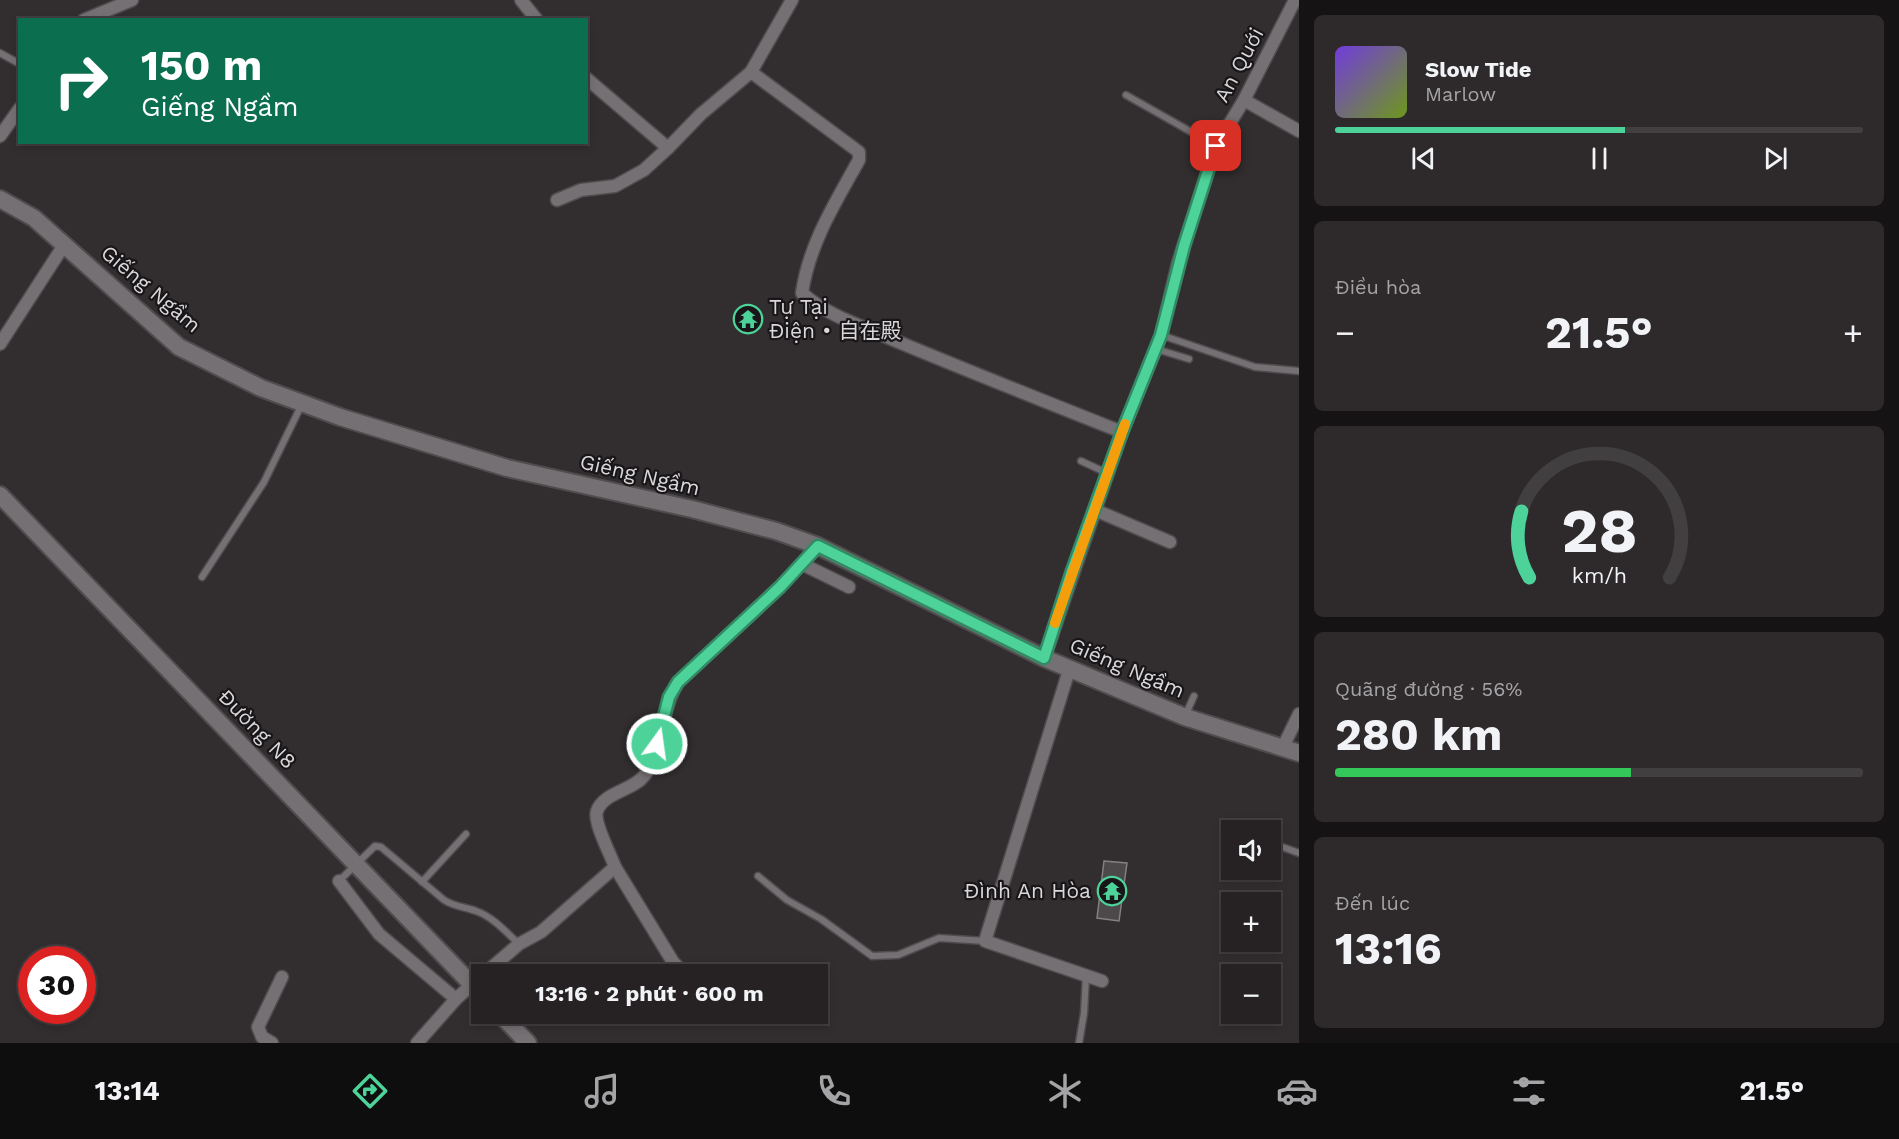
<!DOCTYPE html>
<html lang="vi">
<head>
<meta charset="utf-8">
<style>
	body { margin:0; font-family:"Work Sans","Noto Sans SC",sans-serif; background:#2e2a2c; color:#f1f3f6; height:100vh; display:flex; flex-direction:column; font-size:22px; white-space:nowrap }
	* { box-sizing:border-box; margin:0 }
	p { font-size:20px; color:#a4a4a6 }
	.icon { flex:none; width:33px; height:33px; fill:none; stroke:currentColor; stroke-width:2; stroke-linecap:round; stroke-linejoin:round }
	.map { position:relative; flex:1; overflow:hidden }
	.drawer { display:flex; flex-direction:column; gap:15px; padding:15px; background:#151314; width:600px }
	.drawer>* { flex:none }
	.top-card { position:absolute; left:18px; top:18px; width:570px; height:126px; border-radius:0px; box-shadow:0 3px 9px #0003,0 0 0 2px #423f41; background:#0b6e4f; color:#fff; overflow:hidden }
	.fabs { position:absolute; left:1221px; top:820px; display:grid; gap:12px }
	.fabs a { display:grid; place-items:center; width:60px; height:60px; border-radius:0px; background:#262224; box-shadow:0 3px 9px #0003,0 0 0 2px #423f41; font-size:30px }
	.speed { position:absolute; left:18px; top:946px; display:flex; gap:12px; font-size:30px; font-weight:700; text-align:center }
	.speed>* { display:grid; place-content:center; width:78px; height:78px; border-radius:50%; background:#262224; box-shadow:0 3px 9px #0003,0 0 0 2px #423f41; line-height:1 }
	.speed .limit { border:9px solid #d22; background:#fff; color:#111 }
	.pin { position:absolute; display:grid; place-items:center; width:51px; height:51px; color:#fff; margin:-26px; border-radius:12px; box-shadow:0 3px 9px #0006 }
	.me { position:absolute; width:66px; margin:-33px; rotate:14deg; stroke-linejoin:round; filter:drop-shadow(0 0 4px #0008) }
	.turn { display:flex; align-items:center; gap:21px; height:126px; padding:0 24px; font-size:27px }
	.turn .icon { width:78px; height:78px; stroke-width:2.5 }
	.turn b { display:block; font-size:42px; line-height:51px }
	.big { font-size:45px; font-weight:700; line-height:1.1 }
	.drawer .card { flex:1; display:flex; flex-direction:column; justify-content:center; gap:9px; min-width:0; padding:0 21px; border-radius:9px; background:#2e2a2c }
	.drawer .dial { align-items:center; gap:0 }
	.dial svg { height:156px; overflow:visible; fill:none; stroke:#423f41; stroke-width:7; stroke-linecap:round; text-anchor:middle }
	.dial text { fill:#f1f3f6; stroke:none }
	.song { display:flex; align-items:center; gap:18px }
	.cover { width:72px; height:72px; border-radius:9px; background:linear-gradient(135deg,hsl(260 70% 55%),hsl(80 70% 35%)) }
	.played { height:6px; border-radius:3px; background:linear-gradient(90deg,#4dd39a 55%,#423f41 55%) }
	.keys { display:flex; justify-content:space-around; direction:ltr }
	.heat { display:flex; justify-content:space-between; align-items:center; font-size:33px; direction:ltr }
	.charge { height:9px; border-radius:4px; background:linear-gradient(90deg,#34c759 56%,#423f41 0) }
	.trip { position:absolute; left:471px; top:964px; width:357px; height:60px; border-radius:0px; background:#262224; box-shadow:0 3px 9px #0003,0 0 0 2px #423f41; font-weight:700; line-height:60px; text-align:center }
	.dock { display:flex; height:96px; justify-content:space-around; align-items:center; background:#0f0e0e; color:#a4a4a6 }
	.dock .icon { width:42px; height:42px }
	.dock .current { color:#4dd39a }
	.dock b { font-size:27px; color:#f1f3f6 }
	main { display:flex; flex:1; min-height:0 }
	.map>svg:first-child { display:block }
	.building { fill:#4d494b; stroke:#848082; stroke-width:1.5 }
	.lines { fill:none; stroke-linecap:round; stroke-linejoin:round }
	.lane-casing { stroke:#504c4e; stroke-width:9 }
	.street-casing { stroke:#504c4e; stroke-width:15 }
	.secondary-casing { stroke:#504c4e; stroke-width:20 }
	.lane { stroke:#757073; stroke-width:6 }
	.street { stroke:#757073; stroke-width:12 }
	.secondary { stroke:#757073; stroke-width:16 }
	.route-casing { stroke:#328964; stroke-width:15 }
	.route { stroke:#4dd39a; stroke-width:10 }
	.slow { stroke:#f59e0b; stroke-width:10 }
	.labels { text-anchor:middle; stroke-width:4.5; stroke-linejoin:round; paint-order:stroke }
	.street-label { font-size:21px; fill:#dad7d9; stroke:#181618 }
	.poi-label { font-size:21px; fill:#dad7d9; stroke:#181618; text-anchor:start }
</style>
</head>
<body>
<main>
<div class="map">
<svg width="1299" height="1043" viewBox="0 0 1299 1043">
	<rect width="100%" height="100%" fill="#322e30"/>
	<polygon class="building" points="1104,861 1127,863 1119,921 1097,918"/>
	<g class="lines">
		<g class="lane-casing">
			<g id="lane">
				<polyline points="0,53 20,64"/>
				<polyline points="1126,95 1216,146"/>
				<polyline points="1161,335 1255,367 1299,371"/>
				<polyline points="1156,349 1189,359"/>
				<polyline points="1081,461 1107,473"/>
				<polyline points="202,577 264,482 302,404"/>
				<polyline points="1185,716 1194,696"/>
				<polyline points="1271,843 1299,853"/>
				<polyline points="758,876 787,900 821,919 872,956 898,955 939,938 985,941"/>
				<path d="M339,881L375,846L381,847L444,900C455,907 465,907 476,911C493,917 506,932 519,944"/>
				<polyline points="422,882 466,834"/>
				<polyline points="1079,1043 1084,1013 1086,976"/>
			</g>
		</g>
		<g class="street-casing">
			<g id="street">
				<polyline points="521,0 537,20"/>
				<polyline points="84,20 132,0"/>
				<path d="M751,72L859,152V160C835,203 809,244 802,293C827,316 865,327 896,341C971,372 1046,402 1122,432"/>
				<polyline points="586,78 668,148 701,114 751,72 792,0"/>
				<polyline points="1244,100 1299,131"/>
				<polyline points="0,136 20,108"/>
				<polyline points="557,200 581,190 615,186 644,170 668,148"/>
				<polyline points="0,344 64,245"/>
				<polyline points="1095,510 1170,542"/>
				<polyline points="802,564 849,587"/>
				<polyline points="1044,658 1122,432 1161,335 1178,263 1216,146 1244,100 1295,0"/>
				<polyline points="1070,667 985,941 1102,981"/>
				<polyline points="1282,749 1299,714"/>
				<polyline points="615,867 673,962 686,975"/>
				<polyline points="339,881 379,934 456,999"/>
				<path d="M483,975L519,944L541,932L615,867C611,855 593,822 597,811C604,792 632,791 644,776C662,753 660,711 678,682L780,587L818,546"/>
				<polyline points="272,1043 262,1037 258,1027 282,977"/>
				<polyline points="417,1043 456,999 478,979"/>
			</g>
		</g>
		<g class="secondary-casing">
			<g id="secondary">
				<polyline points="0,199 34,218 179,347 261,388 340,417 507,468 692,509 776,531 818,546 1044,658 1185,717 1299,753"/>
				<polyline points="0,495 482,995"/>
				<polyline points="500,1014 528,1043"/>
			</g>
		</g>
		<use href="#lane" class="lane"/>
		<use href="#street" class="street"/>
		<use href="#secondary" class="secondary"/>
	</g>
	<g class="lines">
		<g class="route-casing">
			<polyline id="route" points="657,744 669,697 678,682 780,587 818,546 1044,658 1072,571 1122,432 1161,335 1184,246 1216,146"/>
		</g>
		<use href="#route" class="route"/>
		<polyline class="slow" points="1055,623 1125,424"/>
	</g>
	<defs>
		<g id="temple-ring" transform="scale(1.5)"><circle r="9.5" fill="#181618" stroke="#4dd39a" stroke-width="1.5"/><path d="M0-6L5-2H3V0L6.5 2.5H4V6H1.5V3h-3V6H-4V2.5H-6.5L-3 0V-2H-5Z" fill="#4dd39a"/></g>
	</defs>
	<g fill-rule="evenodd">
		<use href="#temple-ring" x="748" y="319"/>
		<use href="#temple-ring" x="1112" y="891"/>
	</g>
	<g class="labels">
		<g class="street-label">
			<text transform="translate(1239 65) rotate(-62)" y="7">An Quới</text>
			<text transform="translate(151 289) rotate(40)" y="7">Giếng Ngầm</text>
			<text transform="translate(640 475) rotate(13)" y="7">Giếng Ngầm</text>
			<text transform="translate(1127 668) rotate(23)" y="7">Giếng Ngầm</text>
			<text transform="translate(257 729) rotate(46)" y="7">Đường N8</text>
		</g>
		<g class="poi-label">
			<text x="769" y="314">Tự Tại<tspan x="769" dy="24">Điện • 自在殿</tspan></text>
			<text x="1091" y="898" text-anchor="end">Đình An Hòa</text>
		</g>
	</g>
</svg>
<div class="fabs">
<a><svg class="icon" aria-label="sound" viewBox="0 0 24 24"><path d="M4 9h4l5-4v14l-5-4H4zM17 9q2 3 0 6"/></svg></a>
<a>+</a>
<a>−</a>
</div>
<div class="speed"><div class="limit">30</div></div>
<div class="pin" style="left:1216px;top:146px;background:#d93025"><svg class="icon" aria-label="arrive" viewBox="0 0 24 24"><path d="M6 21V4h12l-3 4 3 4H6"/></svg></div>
<svg class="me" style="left:657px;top:744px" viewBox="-20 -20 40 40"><circle r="17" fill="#4dd39a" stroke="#fff" stroke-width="3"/><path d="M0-11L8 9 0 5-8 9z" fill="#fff"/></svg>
<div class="trip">13:16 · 2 phút · 600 m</div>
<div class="top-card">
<div class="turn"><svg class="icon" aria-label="right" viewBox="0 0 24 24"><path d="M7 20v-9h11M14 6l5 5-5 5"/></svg><div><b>150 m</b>Giếng Ngầm</div></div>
</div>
</div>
<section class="drawer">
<div class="card">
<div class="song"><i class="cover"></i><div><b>Slow Tide</b><p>Marlow</p></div></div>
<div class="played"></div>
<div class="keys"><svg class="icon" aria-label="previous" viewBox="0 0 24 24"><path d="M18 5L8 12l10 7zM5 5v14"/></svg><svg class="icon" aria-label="pause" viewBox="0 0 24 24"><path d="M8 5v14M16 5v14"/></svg><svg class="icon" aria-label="next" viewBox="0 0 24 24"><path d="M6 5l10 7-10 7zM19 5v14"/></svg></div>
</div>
<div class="card"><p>Điều hòa</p>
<div class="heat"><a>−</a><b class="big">21.5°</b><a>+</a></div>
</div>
<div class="card dial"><svg viewBox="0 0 100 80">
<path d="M14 69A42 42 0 1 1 86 69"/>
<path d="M14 69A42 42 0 0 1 10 35" stroke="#4dd39a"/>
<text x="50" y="56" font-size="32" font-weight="700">28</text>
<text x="50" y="72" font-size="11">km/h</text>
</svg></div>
<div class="card"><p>Quãng đường · 56%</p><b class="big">280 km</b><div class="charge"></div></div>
<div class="card"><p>Đến lúc</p><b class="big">13:16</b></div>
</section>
</main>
<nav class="dock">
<b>13:14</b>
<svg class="icon current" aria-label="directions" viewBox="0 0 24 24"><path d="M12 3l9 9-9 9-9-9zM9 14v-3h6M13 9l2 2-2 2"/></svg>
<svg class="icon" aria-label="music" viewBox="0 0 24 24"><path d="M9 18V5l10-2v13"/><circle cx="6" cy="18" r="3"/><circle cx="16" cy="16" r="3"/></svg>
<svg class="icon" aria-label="phone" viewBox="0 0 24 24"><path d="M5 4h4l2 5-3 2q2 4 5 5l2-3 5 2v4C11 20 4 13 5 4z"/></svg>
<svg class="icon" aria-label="climate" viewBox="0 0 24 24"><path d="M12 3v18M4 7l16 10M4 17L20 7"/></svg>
<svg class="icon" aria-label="car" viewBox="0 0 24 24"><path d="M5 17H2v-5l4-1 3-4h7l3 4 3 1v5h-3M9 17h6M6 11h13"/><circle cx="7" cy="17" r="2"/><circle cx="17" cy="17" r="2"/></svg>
<svg class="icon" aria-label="filters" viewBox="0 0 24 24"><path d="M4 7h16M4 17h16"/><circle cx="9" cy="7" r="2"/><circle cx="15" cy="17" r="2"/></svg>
<b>21.5°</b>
</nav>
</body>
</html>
